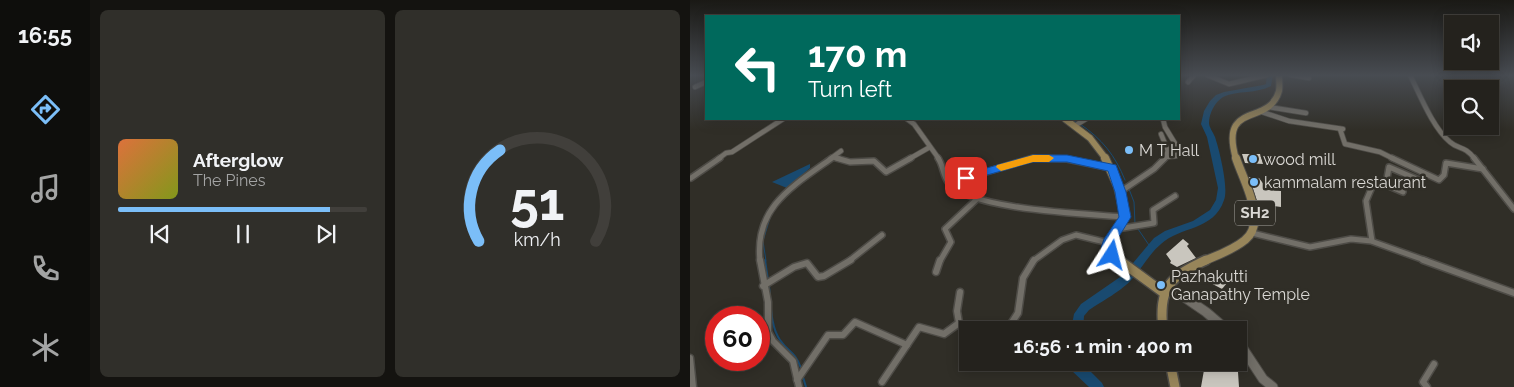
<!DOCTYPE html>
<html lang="en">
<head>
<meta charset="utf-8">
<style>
	body { margin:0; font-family:Raleway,sans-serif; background:#302f2a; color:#f1f3f6; height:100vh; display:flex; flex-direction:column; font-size:19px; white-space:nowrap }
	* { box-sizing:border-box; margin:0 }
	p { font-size:16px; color:#a3a4a4 }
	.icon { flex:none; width:28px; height:28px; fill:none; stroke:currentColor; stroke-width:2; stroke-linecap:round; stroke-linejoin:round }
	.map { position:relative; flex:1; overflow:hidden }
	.side { display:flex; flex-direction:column; gap:10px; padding:10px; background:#141310; width:600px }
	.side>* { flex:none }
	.hud { position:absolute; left:15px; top:15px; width:475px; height:105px; border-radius:0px; box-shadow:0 2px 12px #0003,0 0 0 1px #413f3b; background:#00695c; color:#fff; overflow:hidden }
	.fabs { position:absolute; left:754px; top:15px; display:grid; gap:10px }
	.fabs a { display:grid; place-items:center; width:55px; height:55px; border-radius:0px; background:#24221d; box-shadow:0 2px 12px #0003,0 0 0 1px #413f3b; font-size:25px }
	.speed { position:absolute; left:15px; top:306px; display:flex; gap:10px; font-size:25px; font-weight:700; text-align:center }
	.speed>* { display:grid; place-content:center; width:65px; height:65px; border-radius:50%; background:#24221d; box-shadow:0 2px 12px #0003,0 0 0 1px #413f3b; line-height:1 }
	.speed .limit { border:8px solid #d22; background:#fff; color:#111 }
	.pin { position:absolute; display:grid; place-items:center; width:42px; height:42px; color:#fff; margin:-21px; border-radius:10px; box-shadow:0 2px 8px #0006 }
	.me { position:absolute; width:55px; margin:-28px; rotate:9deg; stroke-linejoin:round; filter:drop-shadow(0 0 4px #0008) }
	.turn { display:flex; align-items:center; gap:18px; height:105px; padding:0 20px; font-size:22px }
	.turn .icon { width:65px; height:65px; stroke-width:2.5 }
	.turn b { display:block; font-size:35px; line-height:42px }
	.side .widget { flex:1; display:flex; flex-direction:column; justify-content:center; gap:8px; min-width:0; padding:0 18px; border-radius:8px; background:#302f2a }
	.side .dial { align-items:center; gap:0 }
	.dial svg { height:130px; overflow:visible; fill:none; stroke:#413f3b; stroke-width:7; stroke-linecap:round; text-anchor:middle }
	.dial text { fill:#f1f3f6; stroke:none }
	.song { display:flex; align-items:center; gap:15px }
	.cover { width:60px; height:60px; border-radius:8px; background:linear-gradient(135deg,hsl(20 70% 55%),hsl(70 70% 35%)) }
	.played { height:5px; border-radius:2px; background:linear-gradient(90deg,#7bbef8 85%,#413f3b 85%) }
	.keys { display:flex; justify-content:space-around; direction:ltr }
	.side .tiles { flex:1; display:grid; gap:10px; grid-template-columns:repeat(2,1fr) }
	.trip { position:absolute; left:269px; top:321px; width:288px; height:50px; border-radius:0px; background:#24221d; box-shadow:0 2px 12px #0003,0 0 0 1px #413f3b; font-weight:700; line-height:50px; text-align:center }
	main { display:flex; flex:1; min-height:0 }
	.dock { display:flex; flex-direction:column; width:90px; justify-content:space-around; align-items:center; background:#0e0e0c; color:#a3a4a4 }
	.dock .icon { width:35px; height:35px }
	.dock .on { color:#7bbef8 }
	.dock b { font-size:22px; color:#f1f3f6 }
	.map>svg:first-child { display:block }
	.water { fill:#194a70 }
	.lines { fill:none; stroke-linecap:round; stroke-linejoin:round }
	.stream-far1 { stroke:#194a70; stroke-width:1 }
	.stream { stroke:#194a70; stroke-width:2 }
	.river { fill:#194a70; fill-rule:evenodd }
	.building { fill:#c9c6be }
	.minor-far2-casing { stroke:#4e4c47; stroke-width:6 }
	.minor-far1-casing { stroke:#4e4c47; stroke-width:8 }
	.minor-casing { stroke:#4e4c47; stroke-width:9 }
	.secondary-casing { stroke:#4e4c47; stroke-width:11 }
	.primary-far2-casing { stroke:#4e4c47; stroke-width:8 }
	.primary-far1-casing { stroke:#4e4c47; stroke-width:10 }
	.primary-casing { stroke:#4e4c47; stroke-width:12 }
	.minor-far2 { stroke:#726f68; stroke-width:4.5 }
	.minor-far1 { stroke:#726f68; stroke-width:5 }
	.minor { stroke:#726f68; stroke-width:6 }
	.secondary { stroke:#726f68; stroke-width:9 }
	.primary-far2 { stroke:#97855a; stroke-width:6 }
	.primary-far1 { stroke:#97855a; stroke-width:8 }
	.primary { stroke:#97855a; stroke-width:9 }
	.route { fill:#1a73e8; stroke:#114b97 }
	.slow { fill:#f59e0b }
	.poi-dot { fill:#7bbef8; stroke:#302e27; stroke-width:2 }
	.labels { text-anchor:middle; stroke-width:5; stroke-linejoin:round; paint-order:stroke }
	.shield { fill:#302e27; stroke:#a7a5a0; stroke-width:1 }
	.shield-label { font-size:15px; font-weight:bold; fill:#dad8d4 }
	.poi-label { font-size:16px; fill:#dad8d4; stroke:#302e27; text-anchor:start }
</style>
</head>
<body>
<main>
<nav class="dock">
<b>16:55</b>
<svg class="icon on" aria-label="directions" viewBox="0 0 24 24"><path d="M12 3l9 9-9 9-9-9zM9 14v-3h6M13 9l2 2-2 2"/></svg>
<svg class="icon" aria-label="music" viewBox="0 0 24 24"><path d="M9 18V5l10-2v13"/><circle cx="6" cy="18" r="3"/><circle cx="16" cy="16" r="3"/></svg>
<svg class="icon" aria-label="phone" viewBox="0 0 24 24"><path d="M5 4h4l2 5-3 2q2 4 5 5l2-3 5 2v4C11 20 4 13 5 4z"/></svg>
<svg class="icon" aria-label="climate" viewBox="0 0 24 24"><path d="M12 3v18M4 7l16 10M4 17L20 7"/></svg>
</nav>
<section class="side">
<div class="tiles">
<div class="widget">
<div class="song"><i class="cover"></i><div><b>Afterglow</b><p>The Pines</p></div></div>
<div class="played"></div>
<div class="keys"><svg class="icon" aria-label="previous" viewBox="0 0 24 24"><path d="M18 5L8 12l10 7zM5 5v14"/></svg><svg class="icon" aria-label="pause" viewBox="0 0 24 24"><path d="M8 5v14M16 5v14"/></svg><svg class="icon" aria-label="next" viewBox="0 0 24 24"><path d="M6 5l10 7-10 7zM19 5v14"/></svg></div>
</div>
<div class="widget dial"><svg viewBox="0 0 100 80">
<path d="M14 69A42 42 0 1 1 86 69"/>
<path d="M14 69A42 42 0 0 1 27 13" stroke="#7bbef8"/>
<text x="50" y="56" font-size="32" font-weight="700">51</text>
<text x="50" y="72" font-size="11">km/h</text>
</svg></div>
</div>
</section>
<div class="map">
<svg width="824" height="387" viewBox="0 0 824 387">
	<rect width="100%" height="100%" fill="#302e27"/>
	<polygon class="water" points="120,164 120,168 97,188 82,182"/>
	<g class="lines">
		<g class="stream-far1">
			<polyline points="380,119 386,122"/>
			<path d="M390,124C412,139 425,155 435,180"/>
			<polyline points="439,189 444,202 445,224"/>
			<polyline points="448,229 461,248"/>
			<polyline points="76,261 73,241 80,218"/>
		</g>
		<g class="stream">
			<polyline points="75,260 78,280"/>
			<path d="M79,286C81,302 80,326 90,340C99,353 104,350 111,368"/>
			<polyline points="113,377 116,387"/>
		</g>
		<g class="river">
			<path d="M577,75H583L581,86C566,94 548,90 533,97C525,102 519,113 519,123C519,127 523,132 525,137C529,149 539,188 534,200C524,231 490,226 471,244C460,253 452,268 442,279C433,290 411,302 399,310L394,316L393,330H381L384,314L391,304L433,275L464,238L475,231L503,221L520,210L526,200L528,188L517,137L511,124L514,111L520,101L526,95L534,92L573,85L576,84Z"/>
			<polygon points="379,362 391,362 412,383 414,387 399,387 381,370"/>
		</g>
	</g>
	<g class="building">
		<polygon points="552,154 570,154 573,164 555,163"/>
		<polygon points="559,177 569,178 578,190 591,191 591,207 568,204"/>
		<polygon points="493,239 499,244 497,246 506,258 487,267 480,263 481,261 476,254"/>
		<polygon points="520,275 537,283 532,289 515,280"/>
		<polygon points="520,363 548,372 549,387 511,387 514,370 519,372"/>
	</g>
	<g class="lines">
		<g class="minor-far2-casing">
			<g id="minor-far2">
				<polyline points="517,75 539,84 577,75"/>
				<polyline points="601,75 619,78"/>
				<path d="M720,75C730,95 743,128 760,142C769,150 774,145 785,159"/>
				<polyline points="498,82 504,75"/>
				<polyline points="5,87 16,82"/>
				<polyline points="579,107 616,113"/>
				<polyline points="569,111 599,121 653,129"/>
				<polyline points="217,119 224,124 249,159"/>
				<polyline points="473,119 475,127 489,150 486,156 475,157"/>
				<polyline points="386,125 396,119"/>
				<polyline points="650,129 655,144 690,152 704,159"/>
				<polyline points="471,134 478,151 474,159"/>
				<polyline points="144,157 150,159"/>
				<polyline points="28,159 36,153 42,152 93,119"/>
				<polyline points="140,159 151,151"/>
				<polyline points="219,159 240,147"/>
				<polyline points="340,159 373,159"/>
			</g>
		</g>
		<g class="minor-far1-casing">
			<g id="minor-far1">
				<polyline points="146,158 160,162 184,161 196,172 221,158"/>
				<path d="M248,158C253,165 253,175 258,182C276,210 400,214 435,217"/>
				<polyline points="702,158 749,180 754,175 756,163 793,169"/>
				<polyline points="784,158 824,209"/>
				<polyline points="1,178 30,158"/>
				<polyline points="276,178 343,158 377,159 421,168"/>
				<polyline points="696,184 699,167 729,180"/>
				<polyline points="430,192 464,169 475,158"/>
				<polyline points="427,229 464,223 463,210 485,196"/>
				<polyline points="562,233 620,247 661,239 681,241 737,261"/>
				<polyline points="682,241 676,201 685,180 713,192"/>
				<path d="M70,261C64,207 103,186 142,158"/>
				<polyline points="159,261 192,235"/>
				<polyline points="250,261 261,242 255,229 287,199"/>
				<polyline points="343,261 372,240 386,235 419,243"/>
			</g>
		</g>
		<g class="minor-casing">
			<g id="minor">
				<polyline points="70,260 78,302 78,332 83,341 103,361 109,387"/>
				<polyline points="733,260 824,293"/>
				<polyline points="246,272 250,260"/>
				<polyline points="73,286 104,267 117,263 128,277 134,276 161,260"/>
				<polyline points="269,323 267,311 270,292"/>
				<polyline points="317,330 328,313 333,278 344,260"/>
				<polyline points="0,358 3,387"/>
				<polyline points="107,380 138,335 153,335 165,322 217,345"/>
				<polyline points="192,382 229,327 254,334 269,323 285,330"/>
				<polyline points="737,387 733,382 744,364"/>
			</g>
		</g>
		<g class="secondary-casing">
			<g id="secondary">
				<polyline points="478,286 516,312 537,330"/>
				<polyline points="548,341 573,379 583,387"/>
			</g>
		</g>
		<g class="primary-far2-casing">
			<g id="primary-far2">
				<polyline points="375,119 400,138 416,159"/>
				<path d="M546,159C529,100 579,127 589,91C590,86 589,80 589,75"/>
			</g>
		</g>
		<g class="primary-far1-casing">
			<g id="primary-far1">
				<path d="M415,158L428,187L435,217C427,229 416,240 422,255L430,261"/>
				<path d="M514,261C528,255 543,250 555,240C578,222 553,180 546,158"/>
			</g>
		</g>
		<g class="primary-casing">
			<g id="primary">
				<polyline points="429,260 474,293"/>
				<path d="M473,330C468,288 479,277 516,260"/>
				<polyline points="480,362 485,387"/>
			</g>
		</g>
		<use href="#minor-far2" class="minor-far2"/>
		<use href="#minor-far1" class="minor-far1"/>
		<use href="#minor" class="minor"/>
		<use href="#secondary" class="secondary"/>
		<use href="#primary-far2" class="primary-far2"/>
		<use href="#primary-far1" class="primary-far1"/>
		<use href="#primary" class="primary"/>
	</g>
	<linearGradient id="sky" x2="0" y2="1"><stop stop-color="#1a1915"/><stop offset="0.58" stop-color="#484c52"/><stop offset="1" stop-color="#484c52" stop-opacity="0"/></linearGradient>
	<rect width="824" height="130" fill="url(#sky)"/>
	<polygon class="route" points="343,155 377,155 426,165 436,192 441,217 425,243 424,248 428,255 426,258 422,260 417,258 411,248 414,239 429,217 425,192 418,171 377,162 343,162 276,181 270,178 272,175"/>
	<polygon class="slow" points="343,155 359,155 364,158 359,162 343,162 311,171 306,167 307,165"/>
	<g class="poi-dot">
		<circle cx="439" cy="150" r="5"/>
		<circle cx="563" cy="159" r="5"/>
		<circle cx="564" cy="182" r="5"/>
		<circle cx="471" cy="285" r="5"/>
	</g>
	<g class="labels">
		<rect class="shield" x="545" y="200.5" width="40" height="25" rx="4"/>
		<g class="shield-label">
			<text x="565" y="218">SH2</text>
		</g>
		<g class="poi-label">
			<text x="449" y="156">M T Hall</text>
			<text x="573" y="165">wood mill</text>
			<text x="574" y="188">kammalam restaurant</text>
			<text x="481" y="282">Pazhakutti<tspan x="481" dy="18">Ganapathy Temple</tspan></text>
		</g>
	</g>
</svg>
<div class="fabs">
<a><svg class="icon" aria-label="sound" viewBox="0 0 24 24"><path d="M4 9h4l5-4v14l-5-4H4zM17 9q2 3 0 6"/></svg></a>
<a><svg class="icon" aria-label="search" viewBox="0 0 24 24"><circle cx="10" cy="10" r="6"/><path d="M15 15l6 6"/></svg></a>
</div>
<div class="speed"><div class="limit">60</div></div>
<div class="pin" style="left:276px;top:178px;background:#d93025"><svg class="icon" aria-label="arrive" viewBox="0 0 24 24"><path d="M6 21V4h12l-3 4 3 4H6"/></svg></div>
<svg class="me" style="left:422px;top:255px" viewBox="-20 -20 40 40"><path d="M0-17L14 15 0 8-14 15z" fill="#1a73e8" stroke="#fff" stroke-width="4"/></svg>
<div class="trip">16:56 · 1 min · 400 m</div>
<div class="hud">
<div class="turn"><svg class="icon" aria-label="left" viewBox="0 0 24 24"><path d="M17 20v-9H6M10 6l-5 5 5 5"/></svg><div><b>170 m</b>Turn left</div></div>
</div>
</div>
</main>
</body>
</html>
